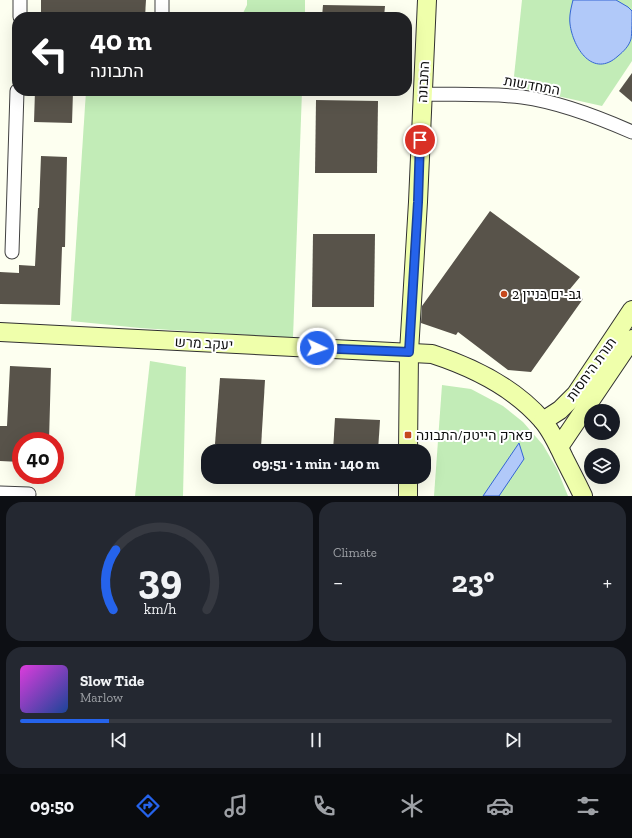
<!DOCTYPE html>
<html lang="en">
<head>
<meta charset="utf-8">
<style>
	body { margin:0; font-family:"Zilla Slab",Heebo,serif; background:#242831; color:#f1f3f6; height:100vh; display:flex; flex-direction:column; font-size:15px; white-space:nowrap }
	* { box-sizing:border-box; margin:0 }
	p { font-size:13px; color:#9ea1a6 }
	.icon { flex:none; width:22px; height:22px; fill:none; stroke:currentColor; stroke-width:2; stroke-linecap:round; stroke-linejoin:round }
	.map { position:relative; height:496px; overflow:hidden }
	.panel { display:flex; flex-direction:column; gap:6px; padding:6px; background:#0d0f14; flex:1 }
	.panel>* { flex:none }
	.top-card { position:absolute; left:12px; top:12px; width:400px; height:84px; border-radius:16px; box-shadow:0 4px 16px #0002; background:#202124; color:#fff; overflow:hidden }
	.tools { position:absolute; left:584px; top:404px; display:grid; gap:8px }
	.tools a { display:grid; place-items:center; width:36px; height:36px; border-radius:50%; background:#171b24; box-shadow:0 4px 16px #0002; font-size:20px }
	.speed { position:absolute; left:12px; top:432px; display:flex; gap:8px; font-size:20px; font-weight:700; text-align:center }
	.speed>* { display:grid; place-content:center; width:52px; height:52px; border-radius:50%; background:#171b24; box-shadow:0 4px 16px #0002; line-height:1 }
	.speed .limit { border:6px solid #d22; background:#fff; color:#111 }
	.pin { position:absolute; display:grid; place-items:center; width:34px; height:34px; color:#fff; margin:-17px; border:2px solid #fff; border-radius:50%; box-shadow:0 1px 4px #0007 }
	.me { position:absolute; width:44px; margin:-22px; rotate:93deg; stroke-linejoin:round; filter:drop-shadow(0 0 3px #0008) }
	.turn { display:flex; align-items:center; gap:14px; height:84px; padding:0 12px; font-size:18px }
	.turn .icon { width:52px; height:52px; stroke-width:2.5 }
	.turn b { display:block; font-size:28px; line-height:34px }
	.big { font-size:30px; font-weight:700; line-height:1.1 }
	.panel .card { flex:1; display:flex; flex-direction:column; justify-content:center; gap:6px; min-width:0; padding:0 14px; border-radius:16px; background:#242831 }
	.panel .dial { align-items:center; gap:0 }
	.dial svg { height:104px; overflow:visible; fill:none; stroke:#363941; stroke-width:7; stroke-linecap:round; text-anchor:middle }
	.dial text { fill:#f1f3f6; stroke:none }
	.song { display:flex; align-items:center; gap:12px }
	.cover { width:48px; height:48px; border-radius:6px; background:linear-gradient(135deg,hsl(300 70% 55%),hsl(220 70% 35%)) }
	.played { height:4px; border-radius:2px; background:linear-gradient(90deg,#2563eb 15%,#363941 15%) }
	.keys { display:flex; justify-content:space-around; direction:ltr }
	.heat { display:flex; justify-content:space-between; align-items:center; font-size:22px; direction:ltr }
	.panel .tiles { flex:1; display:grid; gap:6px; grid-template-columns:1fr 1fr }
	.card:last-child { grid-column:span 2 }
	.trip { position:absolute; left:201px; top:444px; width:230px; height:40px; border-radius:16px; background:#171b24; box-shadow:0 4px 16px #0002; font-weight:700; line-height:40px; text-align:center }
	.tab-bar { display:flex; height:64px; justify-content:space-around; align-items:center; background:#090b0e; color:#9ea1a6 }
	.tab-bar .icon { width:28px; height:28px }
	.tab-bar .active { color:#2563eb }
	.tab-bar b { font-size:18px; color:#f1f3f6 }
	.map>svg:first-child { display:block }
	.green { fill:#c2ecb7 }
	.water { fill:#b1c9f9; stroke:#3465d4 }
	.building { fill:#58534a }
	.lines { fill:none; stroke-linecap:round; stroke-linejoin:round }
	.street-casing { stroke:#414141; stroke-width:15 }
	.secondary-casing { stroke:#303030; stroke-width:20 }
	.street { stroke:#fff; stroke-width:13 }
	.secondary { stroke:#efffab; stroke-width:18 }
	.route-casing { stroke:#184099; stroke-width:10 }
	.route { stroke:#2563eb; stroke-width:7 }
	.poi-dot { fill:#c6491e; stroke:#fff; stroke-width:1.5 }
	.labels { text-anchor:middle; stroke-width:4; stroke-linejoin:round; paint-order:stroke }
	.street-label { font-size:14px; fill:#0e0e0e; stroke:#fff }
	.poi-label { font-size:14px; fill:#0e0e0e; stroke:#fff; text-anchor:start }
</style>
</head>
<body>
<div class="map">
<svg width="632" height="496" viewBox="0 0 632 496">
	<rect width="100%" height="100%" fill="#fdfff0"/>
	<g class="green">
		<polygon points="247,0 305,0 305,17 241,17 247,5"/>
		<polygon points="522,0 632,0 632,61 602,106 513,86"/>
		<polygon points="86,91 302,91 293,338 140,328 71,321"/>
		<polygon points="150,361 186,367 183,496 135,496"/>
		<polygon points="442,385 471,389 503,406 523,422 543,445 557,469 568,496 434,496"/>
	</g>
	<g class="water">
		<path d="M573,0H616L628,7L632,11C632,19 632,33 631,39C629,46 624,51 618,56C593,79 573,48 570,24C569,16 571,8 573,0Z"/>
		<polygon points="519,443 524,459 499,496 483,496"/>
	</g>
	<g class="building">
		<polygon points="41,0 146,0 145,17 41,17"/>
		<polygon points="323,5 385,6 384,17 322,17"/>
		<polygon points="632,73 632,102 619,91"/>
		<polygon points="35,91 73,91 72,123 34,122"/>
		<polygon points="316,100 378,101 377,173 315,173"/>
		<polygon points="41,156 67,157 65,247 62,247 60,305 0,304 0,272 19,273 19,265 35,266 38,208 39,208"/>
		<polygon points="490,211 580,277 570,289 583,299 531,372 508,370 458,332 456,335 421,323 422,306"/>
		<polygon points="313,234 375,234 374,307 312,307"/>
		<polygon points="10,366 51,368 49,441 21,441 21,462 0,461 0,426 7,426"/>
		<polygon points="220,378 265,380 261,447 215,444"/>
		<polygon points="335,418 380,420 378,451 333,451"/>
	</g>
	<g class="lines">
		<g class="street-casing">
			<g id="street">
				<polyline points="20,17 20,0"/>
				<polyline points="162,17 162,0"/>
				<path d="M422,94C455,95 489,93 522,97C559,102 598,117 632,132"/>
				<polyline points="12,252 17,91"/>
				<polyline points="0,493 29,494"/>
			</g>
		</g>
		<g class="secondary-casing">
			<g id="secondary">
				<path d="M0,332L432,354C472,367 515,388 543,421C552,432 558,445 564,458C570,470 577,483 583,496"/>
				<polyline points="543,421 560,410 576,394 632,310"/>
				<polyline points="559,447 632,339"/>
				<polyline points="408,451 409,352 418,202 427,0"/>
				<polyline points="408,496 408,477"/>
			</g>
		</g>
		<use href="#street" class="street"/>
		<use href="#secondary" class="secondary"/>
	</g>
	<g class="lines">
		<g class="route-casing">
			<polyline id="route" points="317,348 409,352 418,202 420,140"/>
		</g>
		<use href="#route" class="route"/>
	</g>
	<g class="poi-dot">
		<circle cx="504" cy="294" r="4"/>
		<rect x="404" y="431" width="8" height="8" rx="2"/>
	</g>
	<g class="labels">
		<g class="street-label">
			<text transform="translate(423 82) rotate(-87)" y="5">התבונה</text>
			<text transform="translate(532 85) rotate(10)" y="5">התחדשות</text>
			<text transform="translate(204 343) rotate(3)" y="5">יעקב מרש</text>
			<text transform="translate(591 369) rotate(-54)" y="5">תורת היחסות</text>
		</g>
		<g class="poi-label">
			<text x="512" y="299">גב-ים בניין 2</text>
			<text x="416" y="440">פארק הייטק/התבונה</text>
		</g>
	</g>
</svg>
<div class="tools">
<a><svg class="icon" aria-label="search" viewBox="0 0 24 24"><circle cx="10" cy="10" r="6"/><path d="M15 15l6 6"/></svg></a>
<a><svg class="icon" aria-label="layers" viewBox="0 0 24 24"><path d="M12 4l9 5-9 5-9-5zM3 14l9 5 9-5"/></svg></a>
</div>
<div class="speed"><div class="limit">40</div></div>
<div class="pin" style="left:420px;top:140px;background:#d93025"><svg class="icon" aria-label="arrive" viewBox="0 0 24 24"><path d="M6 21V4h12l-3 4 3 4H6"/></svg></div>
<svg class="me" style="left:317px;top:348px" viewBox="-20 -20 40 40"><circle r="17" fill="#2563eb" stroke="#fff" stroke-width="3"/><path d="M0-11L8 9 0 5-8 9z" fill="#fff"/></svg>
<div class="trip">09:51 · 1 min · 140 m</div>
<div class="top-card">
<div class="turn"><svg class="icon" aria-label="left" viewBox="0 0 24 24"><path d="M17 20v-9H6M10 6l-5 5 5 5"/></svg><div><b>40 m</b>התבונה</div></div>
</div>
</div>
<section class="panel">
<div class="tiles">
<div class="card dial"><svg viewBox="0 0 100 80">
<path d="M14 69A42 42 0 1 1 86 69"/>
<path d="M14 69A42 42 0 0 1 16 23" stroke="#2563eb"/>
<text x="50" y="56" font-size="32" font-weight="700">39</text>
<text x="50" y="72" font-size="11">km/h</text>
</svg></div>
<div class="card"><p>Climate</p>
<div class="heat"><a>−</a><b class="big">23°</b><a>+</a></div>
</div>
<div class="card">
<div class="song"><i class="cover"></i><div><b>Slow Tide</b><p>Marlow</p></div></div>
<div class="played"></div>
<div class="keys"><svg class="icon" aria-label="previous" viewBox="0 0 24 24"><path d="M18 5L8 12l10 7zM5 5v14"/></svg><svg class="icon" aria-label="pause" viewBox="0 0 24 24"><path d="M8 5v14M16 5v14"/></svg><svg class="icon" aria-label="next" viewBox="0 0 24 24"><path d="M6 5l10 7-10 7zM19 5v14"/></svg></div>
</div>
</div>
</section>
<nav class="tab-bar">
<b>09:50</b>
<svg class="icon active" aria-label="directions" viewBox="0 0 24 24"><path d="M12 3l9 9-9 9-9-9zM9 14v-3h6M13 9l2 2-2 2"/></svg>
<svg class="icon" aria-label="music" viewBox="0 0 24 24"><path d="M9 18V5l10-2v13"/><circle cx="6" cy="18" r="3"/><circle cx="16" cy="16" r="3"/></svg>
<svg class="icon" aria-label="phone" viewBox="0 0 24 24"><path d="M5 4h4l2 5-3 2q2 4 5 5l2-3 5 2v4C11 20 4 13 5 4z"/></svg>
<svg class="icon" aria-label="climate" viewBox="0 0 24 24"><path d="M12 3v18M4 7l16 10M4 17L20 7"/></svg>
<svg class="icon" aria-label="car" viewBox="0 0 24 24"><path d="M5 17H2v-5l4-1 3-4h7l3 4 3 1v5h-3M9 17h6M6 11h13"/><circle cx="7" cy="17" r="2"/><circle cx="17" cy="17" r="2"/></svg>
<svg class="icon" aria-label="filters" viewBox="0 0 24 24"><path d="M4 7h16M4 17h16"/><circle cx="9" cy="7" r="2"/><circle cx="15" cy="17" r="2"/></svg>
</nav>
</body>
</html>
